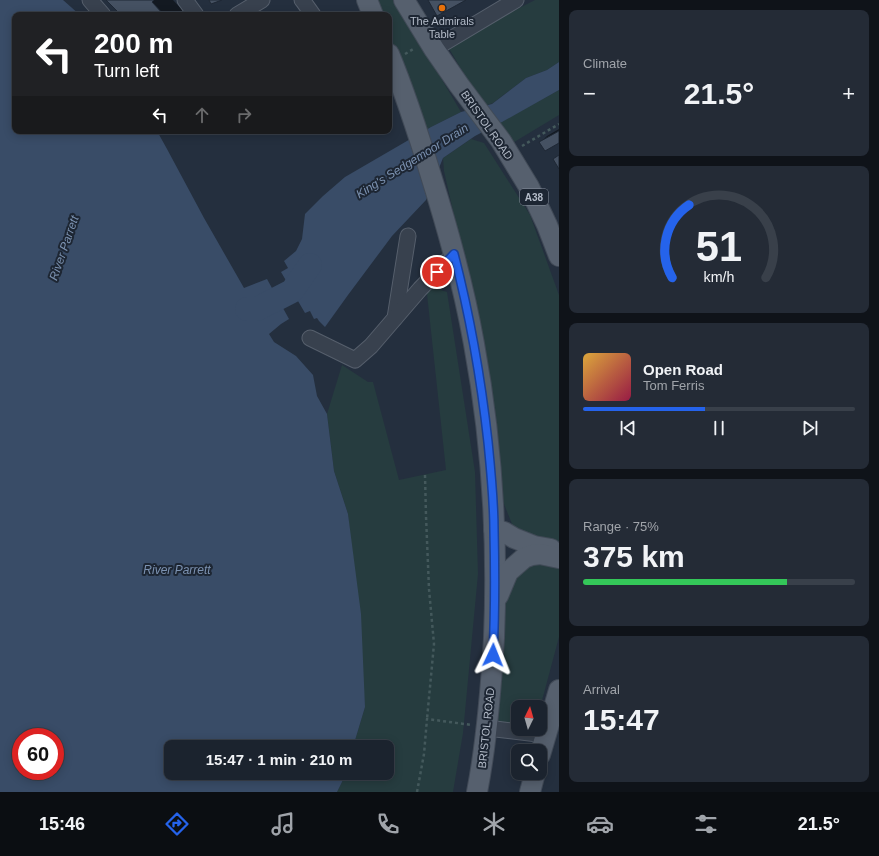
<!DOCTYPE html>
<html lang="en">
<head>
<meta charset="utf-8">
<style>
	body { margin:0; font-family:Helvetica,sans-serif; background:#242b36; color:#f1f3f6; height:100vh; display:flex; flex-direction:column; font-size:15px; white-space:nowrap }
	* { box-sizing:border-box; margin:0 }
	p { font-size:13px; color:#a0a4aa }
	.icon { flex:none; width:22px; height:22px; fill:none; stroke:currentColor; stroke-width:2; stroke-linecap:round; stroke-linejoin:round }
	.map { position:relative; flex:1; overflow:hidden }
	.side { display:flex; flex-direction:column; gap:10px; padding:10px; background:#0f1319; width:320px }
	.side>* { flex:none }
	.top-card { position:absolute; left:12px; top:12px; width:380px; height:122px; border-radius:8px; box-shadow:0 2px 10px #0003,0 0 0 1px #39404a; background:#202124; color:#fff; overflow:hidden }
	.needle { width:26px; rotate:5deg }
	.buttons { position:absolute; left:511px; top:700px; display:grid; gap:8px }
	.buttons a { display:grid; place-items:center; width:36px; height:36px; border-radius:8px; background:#1b232e; box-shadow:0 2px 10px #0003,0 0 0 1px #39404a; font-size:20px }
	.speed { position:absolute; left:12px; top:728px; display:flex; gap:8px; font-size:20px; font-weight:700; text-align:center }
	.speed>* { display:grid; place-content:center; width:52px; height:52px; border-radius:50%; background:#1b232e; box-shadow:0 2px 10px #0003,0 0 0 1px #39404a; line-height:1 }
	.speed .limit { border:6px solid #d22; background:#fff; color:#111 }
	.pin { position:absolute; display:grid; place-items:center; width:34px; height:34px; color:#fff; margin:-17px; border:2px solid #fff; border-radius:50%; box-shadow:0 1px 4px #0007 }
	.me { position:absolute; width:44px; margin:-22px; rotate:2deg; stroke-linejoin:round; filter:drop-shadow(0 0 3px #0008) }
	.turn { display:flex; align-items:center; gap:14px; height:84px; padding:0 16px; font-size:18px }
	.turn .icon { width:52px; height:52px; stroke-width:2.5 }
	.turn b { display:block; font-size:28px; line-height:34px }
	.lanes { display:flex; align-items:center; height:38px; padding:0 16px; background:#0003; justify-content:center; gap:20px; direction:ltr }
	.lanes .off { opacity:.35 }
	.big { font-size:30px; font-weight:800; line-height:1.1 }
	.side .tile { flex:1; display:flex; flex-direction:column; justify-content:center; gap:6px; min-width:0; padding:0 14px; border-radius:8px; background:#242b36 }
	.side .dial { align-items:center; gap:0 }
	.dial svg { height:104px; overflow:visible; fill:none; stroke:#39404a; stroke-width:7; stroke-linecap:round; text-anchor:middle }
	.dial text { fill:#f1f3f6; stroke:none }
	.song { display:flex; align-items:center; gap:12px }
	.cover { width:48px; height:48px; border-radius:6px; background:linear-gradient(135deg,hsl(40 70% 55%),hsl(340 70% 35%)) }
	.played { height:4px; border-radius:2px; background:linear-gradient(90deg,#2563eb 45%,#39404a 45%) }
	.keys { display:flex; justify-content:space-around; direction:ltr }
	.heat { display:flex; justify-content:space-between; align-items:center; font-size:22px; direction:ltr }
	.charge { height:6px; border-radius:3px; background:linear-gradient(90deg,#34c759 75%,#39404a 0) }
	.trip { position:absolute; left:164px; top:740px; width:230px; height:40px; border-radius:8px; background:#1b232e; box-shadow:0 2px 10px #0003,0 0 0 1px #39404a; font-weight:800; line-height:40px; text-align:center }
	.dock { display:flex; height:64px; justify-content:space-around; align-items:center; background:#0b0e12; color:#a0a4aa }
	.dock .icon { width:28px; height:28px }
	.dock .on { color:#2563eb }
	.dock b { font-size:18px; color:#f1f3f6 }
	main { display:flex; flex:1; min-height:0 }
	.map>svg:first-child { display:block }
	.green { fill:#263c3f }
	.water { fill:#394c67; fill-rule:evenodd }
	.shadow { fill:#0007 }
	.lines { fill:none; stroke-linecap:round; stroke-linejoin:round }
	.river { stroke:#394c67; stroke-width:24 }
	.building { fill:#455162; stroke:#1f2835 }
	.minor-casing { stroke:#565f6c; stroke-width:17 }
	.major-casing { stroke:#414a57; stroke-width:22 }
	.path { stroke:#44595c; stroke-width:2.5; stroke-dasharray:3 3; stroke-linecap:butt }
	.minor { stroke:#38414e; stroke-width:15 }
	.major { stroke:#56606e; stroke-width:20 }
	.route-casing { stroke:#184099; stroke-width:10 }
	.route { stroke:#2563eb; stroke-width:7 }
	.food-dot { fill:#e8710a; stroke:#1d2633; stroke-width:1.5 }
	.labels { text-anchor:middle; stroke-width:4; stroke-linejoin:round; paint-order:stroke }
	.shield { fill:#1d2633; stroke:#878f9c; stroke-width:1 }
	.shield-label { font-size:10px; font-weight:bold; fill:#b4bcc9 }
	.poi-label { font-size:11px; fill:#b4bcc9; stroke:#1d2633 }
	.street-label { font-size:11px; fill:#b4bcc9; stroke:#1d2633 }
	.water-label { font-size:12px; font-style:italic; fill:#7c92b1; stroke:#1d2633 }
</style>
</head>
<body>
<main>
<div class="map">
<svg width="559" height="792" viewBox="0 0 559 792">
	<rect width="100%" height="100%" fill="#242f3e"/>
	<g class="green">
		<polygon points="376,0 395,0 461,112 427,129 389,36 389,15 380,15"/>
		<polygon points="535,0 559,0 559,62 547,70 526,78 493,103 481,107 467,79 447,45"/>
		<polygon points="559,90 559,115 511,144 494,126"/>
		<polygon points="471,139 484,143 530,215 559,295 559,542 557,543 514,529 502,499 463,255 444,171 443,158"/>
		<polygon points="431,287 447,292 475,472 478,574 463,733 453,792 337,792 342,782 345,773 387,773 387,747 353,747 365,707 348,514 334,471 327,414 342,365 368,382 373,382 399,480 446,470 427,294"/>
		<polygon points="539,560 559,566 559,637 540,708 540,707 518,707 518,726 493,723 504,602 520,565"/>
	</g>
	<g class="water">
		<path d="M0,0H63L80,15H15V131H157L167,149L204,218L244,288L267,279L289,319L281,324L269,334L274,342L296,356L313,375L317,396L327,414L334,471L348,514L361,614L365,707L353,747H171V773H345L342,782L337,792H0ZM21,737H55V771H21Z"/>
		<polygon points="559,62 559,90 502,122 475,136 443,158 426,200 392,236 348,295 325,327 319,321 317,318 314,319 310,311 305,313 281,272 288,268 284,261 296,251 302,239 305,214 323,196 345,177 431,127 461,112 492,104 526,78 547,70"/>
	</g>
	<g class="shadow">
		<polygon points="107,0 173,0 187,15 122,15"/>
		<polygon points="559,129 559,142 541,142 547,136"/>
	</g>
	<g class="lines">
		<polyline class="river" points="247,309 257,309 292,291 310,265"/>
	</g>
	<g class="building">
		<polygon points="106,0 154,0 152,2 164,15 121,15"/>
		<polygon points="209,0 222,0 211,4"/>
		<polygon points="428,0 466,0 437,16"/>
		<polygon points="559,131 559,143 545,151 539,142"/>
		<polygon points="559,155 559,169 553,159"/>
	</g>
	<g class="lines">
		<g class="minor-casing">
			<g id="minor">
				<polyline points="90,0 103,15"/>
				<polyline points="185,0 196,15"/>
				<polyline points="302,0 303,1 313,15"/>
				<polyline points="237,15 262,0"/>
				<polyline points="434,49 516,0"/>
				<polyline points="395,318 408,236"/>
				<polyline points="310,338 355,360 371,346 420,289 454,254"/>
				<polyline points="487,728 546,735"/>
			</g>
		</g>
		<g class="major-casing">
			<g id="major">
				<polyline points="367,0 373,15"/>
				<polyline points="404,0 434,49 459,85 501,141 529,187 547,225 559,256"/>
				<path d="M389,54C406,95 419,136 432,179C449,233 464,288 474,344C492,441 498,539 494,638C491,689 487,741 477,792"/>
				<polyline points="494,529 504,532 514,538 534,546 551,549"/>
				<polyline points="498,596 508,572 524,558 532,555 540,554 559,558"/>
				<polyline points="540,755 559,690"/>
				<polyline points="530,792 535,773"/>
			</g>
		</g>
		<g class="path">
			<polyline points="405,54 415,48"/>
			<polyline points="522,146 559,124"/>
			<polyline points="425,475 426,516 429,589 434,644 427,719"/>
			<polyline points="417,792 424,754 427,719 472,725"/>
		</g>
		<use href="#minor" class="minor"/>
		<use href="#major" class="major"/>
	</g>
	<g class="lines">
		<g class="route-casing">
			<path id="route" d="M437,272L454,254C470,316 481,379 488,442C491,472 494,501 494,530C495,572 495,614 493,655"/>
		</g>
		<use href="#route" class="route"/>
	</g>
	<circle class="food-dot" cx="442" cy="8" r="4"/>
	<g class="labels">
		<rect class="shield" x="520" y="189" width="28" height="16" rx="3"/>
		<g class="shield-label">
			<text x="534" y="201">A38</text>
		</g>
		<g class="poi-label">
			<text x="442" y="25">The Admirals<tspan x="442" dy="13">Table</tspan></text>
		</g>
		<g class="street-label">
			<text transform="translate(487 125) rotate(55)" y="4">BRISTOL ROAD</text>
			<text transform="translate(486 728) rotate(-84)" y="4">BRISTOL ROAD</text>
		</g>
		<g class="water-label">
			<text transform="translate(412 161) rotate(-32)" y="4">King's Sedgemoor Drain</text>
			<text transform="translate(64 248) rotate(-71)" y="4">River Parrett</text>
			<text x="177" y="574">River Parrett</text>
		</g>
	</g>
</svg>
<div class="buttons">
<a><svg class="needle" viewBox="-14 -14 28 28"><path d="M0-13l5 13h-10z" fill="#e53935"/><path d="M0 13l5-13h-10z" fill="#a0a4aa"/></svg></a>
<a><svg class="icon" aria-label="search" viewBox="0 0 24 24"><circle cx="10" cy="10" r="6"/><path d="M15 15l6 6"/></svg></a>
</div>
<div class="speed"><div class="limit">60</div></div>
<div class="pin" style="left:437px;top:272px;background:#d93025"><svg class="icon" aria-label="arrive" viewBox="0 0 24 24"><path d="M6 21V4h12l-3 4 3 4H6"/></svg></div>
<svg class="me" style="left:493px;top:655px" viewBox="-20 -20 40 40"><path d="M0-17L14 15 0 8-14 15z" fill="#2563eb" stroke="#fff" stroke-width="4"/></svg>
<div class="trip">15:47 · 1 min · 210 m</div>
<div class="top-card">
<div class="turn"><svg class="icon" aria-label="left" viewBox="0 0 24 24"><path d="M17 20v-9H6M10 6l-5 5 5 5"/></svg><div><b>200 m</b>Turn left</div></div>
<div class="lanes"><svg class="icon" aria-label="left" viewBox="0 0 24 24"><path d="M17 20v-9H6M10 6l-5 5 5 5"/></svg><svg class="icon off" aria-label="ahead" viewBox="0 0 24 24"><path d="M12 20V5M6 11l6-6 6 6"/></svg><svg class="icon off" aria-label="right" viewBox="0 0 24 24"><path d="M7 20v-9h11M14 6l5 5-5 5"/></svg></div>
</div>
</div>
<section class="side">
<div class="tile"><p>Climate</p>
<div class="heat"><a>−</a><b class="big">21.5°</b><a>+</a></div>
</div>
<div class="tile dial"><svg viewBox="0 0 100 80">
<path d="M14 69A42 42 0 1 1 86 69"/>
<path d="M14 69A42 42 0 0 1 27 13" stroke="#2563eb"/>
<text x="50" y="56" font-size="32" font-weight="700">51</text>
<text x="50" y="72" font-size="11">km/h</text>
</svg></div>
<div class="tile">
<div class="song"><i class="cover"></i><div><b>Open Road</b><p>Tom Ferris</p></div></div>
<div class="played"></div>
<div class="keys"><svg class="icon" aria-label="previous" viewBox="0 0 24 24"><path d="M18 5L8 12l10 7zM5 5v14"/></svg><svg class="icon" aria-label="pause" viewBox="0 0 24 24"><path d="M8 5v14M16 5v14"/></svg><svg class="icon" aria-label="next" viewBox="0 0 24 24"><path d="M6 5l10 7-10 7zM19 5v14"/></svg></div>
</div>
<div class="tile"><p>Range · 75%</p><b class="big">375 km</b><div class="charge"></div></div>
<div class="tile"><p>Arrival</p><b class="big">15:47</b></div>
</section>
</main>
<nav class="dock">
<b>15:46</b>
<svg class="icon on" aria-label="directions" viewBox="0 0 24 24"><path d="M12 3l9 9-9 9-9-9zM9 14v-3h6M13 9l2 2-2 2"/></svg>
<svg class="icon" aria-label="music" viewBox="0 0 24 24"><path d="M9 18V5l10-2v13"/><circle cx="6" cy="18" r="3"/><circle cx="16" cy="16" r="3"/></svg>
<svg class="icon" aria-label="phone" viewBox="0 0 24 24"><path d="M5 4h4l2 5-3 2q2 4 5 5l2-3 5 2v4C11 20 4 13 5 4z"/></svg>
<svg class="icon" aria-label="climate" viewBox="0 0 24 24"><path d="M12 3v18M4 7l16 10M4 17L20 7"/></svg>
<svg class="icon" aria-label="car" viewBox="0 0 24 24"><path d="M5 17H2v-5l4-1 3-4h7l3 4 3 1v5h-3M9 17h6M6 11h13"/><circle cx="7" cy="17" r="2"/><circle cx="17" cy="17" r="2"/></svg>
<svg class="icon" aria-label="filters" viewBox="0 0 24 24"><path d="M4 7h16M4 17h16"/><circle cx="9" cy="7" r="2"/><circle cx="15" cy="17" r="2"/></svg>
<b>21.5°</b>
</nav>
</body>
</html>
